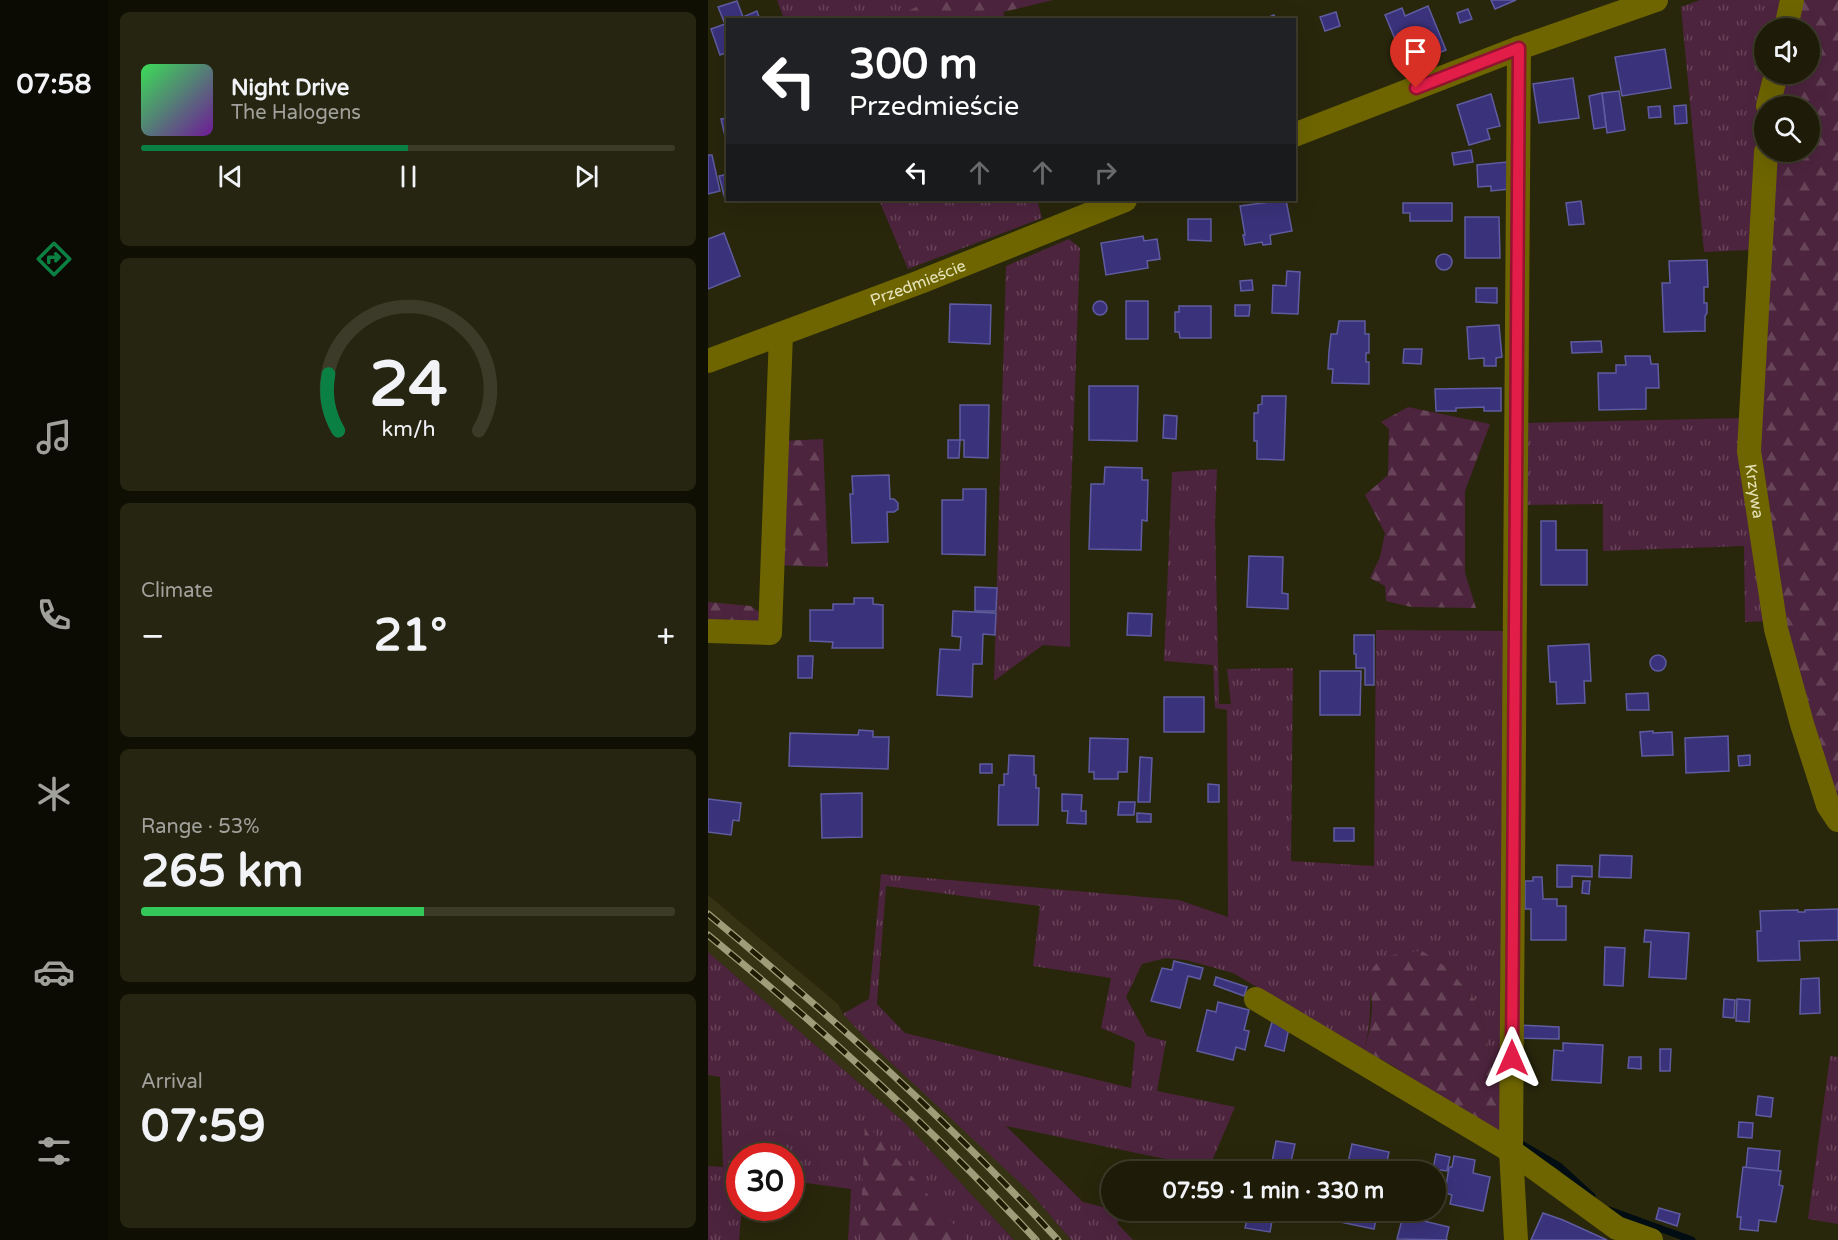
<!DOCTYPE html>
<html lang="en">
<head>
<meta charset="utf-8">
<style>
	body { margin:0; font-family:"Varela Round",sans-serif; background:#262512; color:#f1f3f6; height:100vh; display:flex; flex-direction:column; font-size:22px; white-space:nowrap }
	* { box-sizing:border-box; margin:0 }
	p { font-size:20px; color:#a1a19c }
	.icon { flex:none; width:33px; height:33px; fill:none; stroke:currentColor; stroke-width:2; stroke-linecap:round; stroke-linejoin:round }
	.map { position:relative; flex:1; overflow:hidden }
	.panel { display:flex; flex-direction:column; gap:12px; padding:12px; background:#100f04; width:600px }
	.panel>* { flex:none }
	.guide { position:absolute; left:18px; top:18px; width:570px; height:183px; border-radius:0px; box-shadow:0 6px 24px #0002,0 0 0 2px #3c3a29; background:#202124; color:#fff; overflow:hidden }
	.tools { position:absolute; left:1046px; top:18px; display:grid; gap:12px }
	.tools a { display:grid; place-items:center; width:66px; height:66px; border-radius:50%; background:#1e1c08; box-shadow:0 6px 24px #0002,0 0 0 2px #3c3a29; font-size:30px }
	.speed { position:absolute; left:18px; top:1143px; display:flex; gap:12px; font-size:30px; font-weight:700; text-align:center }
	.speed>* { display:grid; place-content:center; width:78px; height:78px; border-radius:50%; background:#1e1c08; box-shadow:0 6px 24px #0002,0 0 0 2px #3c3a29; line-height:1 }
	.speed .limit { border:9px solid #d22; background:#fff; color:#111 }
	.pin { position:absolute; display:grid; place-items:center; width:51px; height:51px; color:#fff; margin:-62px -26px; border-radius:50% 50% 50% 0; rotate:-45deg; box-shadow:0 0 6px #0007 }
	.pin .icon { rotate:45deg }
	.me { position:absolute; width:66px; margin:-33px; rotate:0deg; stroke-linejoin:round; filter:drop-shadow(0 0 4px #0008) }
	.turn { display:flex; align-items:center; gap:21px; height:126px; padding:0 24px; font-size:27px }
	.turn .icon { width:78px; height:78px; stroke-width:2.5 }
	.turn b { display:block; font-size:42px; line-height:51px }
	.lanes { display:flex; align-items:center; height:57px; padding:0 24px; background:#0003; justify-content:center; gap:30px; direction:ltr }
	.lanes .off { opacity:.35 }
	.big { font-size:45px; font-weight:800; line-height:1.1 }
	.panel .widget { flex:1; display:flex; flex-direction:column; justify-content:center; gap:9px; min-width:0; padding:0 21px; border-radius:9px; background:#262512 }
	.panel .dial { align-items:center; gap:0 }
	.dial svg { height:156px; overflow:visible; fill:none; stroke:#3c3a29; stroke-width:7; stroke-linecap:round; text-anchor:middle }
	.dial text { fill:#f1f3f6; stroke:none }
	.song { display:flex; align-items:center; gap:18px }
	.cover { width:72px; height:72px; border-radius:9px; background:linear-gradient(135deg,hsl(130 70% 55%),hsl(280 70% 35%)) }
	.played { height:6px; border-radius:3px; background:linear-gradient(90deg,#0b8043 50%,#3c3a29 50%) }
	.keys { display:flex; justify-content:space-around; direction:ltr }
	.heat { display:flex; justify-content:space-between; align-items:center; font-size:33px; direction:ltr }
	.charge { height:9px; border-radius:4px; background:linear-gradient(90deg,#34c759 53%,#3c3a29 0) }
	.trip { position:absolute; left:393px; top:1161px; width:345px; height:60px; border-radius:30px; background:#1e1c08; box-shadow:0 6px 24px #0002,0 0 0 2px #3c3a29; font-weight:800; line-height:60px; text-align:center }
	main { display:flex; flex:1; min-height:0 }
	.tab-bar { display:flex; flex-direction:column; width:108px; justify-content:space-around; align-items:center; background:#0c0b03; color:#a1a19c }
	.tab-bar .icon { width:42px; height:42px }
	.tab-bar .active { color:#0b8043 }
	.tab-bar b { font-size:27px; color:#f1f3f6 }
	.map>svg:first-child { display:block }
	.built { fill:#363314 }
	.grass { fill:url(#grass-tufts); fill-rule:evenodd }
	.forest { fill:url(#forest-firs) }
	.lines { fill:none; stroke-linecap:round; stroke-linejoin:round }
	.stream { stroke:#010d12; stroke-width:7 }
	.building { fill:#3a327b; stroke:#5f5ca0; stroke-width:1.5 }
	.minor { stroke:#6e6500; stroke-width:24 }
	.rail-casing { stroke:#9f9d79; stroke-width:7 }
	.rail { stroke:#1f1c03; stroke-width:4.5; stroke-dasharray:14; stroke-linecap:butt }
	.route-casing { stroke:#92132f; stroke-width:15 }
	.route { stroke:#e11d48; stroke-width:10 }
	.labels { text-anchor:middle; stroke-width:6; stroke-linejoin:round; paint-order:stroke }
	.street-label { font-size:16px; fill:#e7e4bb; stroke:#1f1c03 }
</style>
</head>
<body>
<main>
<nav class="tab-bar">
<b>07:58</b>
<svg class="icon active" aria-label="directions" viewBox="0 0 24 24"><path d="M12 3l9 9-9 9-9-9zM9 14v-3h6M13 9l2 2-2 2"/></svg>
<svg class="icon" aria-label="music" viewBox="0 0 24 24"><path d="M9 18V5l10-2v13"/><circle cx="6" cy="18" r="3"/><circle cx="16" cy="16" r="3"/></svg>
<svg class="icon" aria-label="phone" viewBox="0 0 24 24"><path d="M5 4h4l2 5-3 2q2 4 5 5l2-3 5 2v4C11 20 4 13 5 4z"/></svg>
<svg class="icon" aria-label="climate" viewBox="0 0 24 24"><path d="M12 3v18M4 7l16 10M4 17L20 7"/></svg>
<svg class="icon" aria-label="car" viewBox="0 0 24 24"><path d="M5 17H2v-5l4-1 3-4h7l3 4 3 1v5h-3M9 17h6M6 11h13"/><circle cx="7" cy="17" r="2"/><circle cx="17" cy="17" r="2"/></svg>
<svg class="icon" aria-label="filters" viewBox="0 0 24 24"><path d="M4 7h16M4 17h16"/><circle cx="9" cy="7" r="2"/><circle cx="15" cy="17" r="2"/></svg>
</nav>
<section class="panel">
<div class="widget">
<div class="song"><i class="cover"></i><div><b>Night Drive</b><p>The Halogens</p></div></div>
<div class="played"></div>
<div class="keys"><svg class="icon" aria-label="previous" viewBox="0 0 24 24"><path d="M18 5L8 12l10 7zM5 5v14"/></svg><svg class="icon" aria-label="pause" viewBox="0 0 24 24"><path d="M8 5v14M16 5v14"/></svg><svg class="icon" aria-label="next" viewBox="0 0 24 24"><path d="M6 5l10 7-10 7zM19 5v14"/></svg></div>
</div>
<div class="widget dial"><svg viewBox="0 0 100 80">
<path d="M14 69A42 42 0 1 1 86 69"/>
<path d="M14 69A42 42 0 0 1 9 40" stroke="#0b8043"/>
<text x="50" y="56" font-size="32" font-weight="700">24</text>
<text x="50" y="72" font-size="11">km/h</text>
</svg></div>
<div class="widget"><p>Climate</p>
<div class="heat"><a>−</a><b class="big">21°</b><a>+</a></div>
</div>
<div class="widget"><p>Range · 53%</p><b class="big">265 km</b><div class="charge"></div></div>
<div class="widget"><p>Arrival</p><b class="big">07:59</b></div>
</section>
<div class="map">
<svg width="1130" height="1240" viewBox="0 0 1130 1240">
	<defs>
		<pattern id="grass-tufts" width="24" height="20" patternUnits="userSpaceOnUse" patternTransform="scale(1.5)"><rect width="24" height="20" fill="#4d243e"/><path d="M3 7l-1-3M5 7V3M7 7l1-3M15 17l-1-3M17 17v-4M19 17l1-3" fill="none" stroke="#674458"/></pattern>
		<pattern id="forest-firs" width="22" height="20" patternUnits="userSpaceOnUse" patternTransform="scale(1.5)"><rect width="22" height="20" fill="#4d243e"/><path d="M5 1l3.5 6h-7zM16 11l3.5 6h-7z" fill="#674458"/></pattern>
	</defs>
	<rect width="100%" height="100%" fill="#28260b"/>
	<polygon class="built" points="0,895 130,1004 135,1014 323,1193 363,1240 306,1240 197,1123 0,952"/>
	<g class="grass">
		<polygon points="69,0 278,0 283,19 76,19"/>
		<polygon points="992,0 1072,0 1067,28 1056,28 1054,106 1042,250 996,252 973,7"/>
		<polygon points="171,200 329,200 334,218 200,269"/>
		<polygon points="361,239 372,248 362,525 362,647 335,645 286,681 298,266"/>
		<polygon points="1036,418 1064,621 1037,622 1036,546 895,551 895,504 814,505 816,423"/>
		<path d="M509,469L507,522L511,704H523L519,669L585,668L583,861L666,866L668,630L802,631L798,1123L770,1004L741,969L662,975C662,1003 664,1022 656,1050L525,973L478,960L458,958L434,964L418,997L439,1036L458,1041L449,1091L527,1107L501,1168L298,1126L375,1202L403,1209L404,1210L418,1212L409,1223L425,1240H363L323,1193L163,1044L135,1014L161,999L173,874L471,900L520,917L519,710L507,708L505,665L456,661L464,472ZM178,886L332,906L325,966L403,978L393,1028L427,1042L423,1088L197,1033L169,1004Z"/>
		<polygon points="0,952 197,1123 306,1240 140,1240 143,1189 83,1181 82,1156 32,1156 32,1208 34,1208 31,1240 0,1240 0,1166 15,1167 12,1077 0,1075"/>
		<polygon points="1122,1056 1130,1057 1130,1224 1100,1219"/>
	</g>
	<g class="forest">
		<polygon points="223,0 345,0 295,12 297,19 183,19"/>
		<polygon points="1095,0 1130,0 1130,805 1079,641 1051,449 1065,152 1101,152 1101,106 1071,106 1078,74 1101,74 1101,28 1088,28"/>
		<polygon points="700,407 782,424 757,491 757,573 768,608 703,607 678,601 677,586 662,578 672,557 677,533 657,495 680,475 681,429 673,422"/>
		<polygon points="115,439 120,567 67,565 73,441"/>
		<polygon points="0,602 43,606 55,615 44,628 0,624"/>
		<path d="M714,951L741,969L770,1004L798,1123L790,1134L685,1066L656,1050C661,1034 664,1020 664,1003C663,994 659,984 662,975C667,954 697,952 714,951Z"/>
		<polygon points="157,1122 259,1240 152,1240"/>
	</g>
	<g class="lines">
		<g class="stream">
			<polyline points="808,1141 851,1166 884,1196"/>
			<polyline points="901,1210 984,1240"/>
		</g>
	</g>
	<g class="building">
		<polygon points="783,0 808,0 787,9"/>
		<polygon points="29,1 35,17 49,11 52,20 20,20 20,52 12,55 3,29 17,24 10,7"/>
		<polygon points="720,6 738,50 704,63 695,41 689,44 677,15 694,8 697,16"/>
		<polygon points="760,9 764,19 752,23 749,13"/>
		<polygon points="628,12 632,26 617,31 612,17"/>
		<polygon points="566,15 568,20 554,20"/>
		<polygon points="957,49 963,88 914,96 907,57"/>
		<polygon points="865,78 871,118 831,123 825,84"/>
		<polygon points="911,91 917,130 899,133 894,93"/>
		<polygon points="894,93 898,127 886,129 881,96"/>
		<polygon points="783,94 792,126 779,129 782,139 761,145 749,105"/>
		<polygon points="978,105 979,123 967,124 966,106"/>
		<polygon points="952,106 953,117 941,118 940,107"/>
		<polygon points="20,118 20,149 13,119"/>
		<polygon points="763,150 765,162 746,165 744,153"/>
		<polygon points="0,155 4,155 12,191 0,194"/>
		<polygon points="799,162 801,189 783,191 783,186 770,187 769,165"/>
		<polygon points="20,174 20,198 17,199 11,176"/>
		<polygon points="578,200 584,231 562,235 563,244 555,245 554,242 537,245 535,235 537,235 532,206"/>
		<polygon points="873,201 876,224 861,225 858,203"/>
		<polygon points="695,203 744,203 744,221 702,221 702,213 695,213"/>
		<polygon points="757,217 791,217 792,258 757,258"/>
		<polygon points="480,219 503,219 503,241 480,240"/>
		<polygon points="16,233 32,276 0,289 0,239"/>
		<polygon points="435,236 436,241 449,239 452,259 439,261 440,268 398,275 393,243"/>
		<circle cx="736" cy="262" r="8"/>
		<polygon points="999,260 1000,287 996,287 996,303 999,303 999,313 997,316 997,331 956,332 954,283 962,283 961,261"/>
		<polygon points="579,271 592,272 590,314 564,313 565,285 578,286"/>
		<polygon points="544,280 545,290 533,291 532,281"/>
		<polygon points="768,288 789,288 789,303 768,302"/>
		<rect x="418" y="301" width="22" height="38"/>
		<circle cx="392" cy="308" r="7"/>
		<polygon points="242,304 283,305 282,344 241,342"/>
		<polygon points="527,305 542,305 541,316 527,316"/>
		<polygon points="471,306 503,306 503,338 472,338 471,332 467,332 467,312 471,312"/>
		<polygon points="631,321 657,321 657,334 661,334 661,353 658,353 658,362 661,362 661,384 624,383 625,369 620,369 621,351 623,334 629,334"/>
		<polygon points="791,325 794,357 788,358 788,366 776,366 776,358 761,359 759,327"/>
		<polygon points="893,341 894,352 864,353 863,342"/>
		<polygon points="696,349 714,349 713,364 695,363"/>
		<polygon points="917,356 942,356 943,364 950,364 951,388 938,388 938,409 891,410 890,373 908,373 908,365 918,365"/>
		<polygon points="381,386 430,386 429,441 381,440"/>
		<polygon points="793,388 793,411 776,411 776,407 748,408 748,411 728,411 727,389"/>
		<polygon points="554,396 578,396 576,460 549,459 549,441 546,441 546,413 550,413 550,405 554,404"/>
		<polygon points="252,405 281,405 280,458 256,457 256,440 252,440"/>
		<polygon points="456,415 469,416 468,439 455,438"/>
		<polygon points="240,440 252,440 251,458 240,458"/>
		<polygon points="397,467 434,468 434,480 440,480 439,521 434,520 433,550 381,549 383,484 396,484"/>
		<polygon points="181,475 182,499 186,499 190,503 190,509 186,512 179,512 180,542 144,543 142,494 145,494 144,476"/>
		<polygon points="255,489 278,489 277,555 234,554 234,500 255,500"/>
		<polygon points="833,521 848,521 848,550 879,550 879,585 833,585"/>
		<polygon points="541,556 575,557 574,593 580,594 580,609 539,607"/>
		<polygon points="267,587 289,588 288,611 267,611"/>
		<polygon points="146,598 165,598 165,604 175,605 175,648 124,648 125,642 102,641 102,610 125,610 125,604 146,604"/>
		<polygon points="245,611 288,613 287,635 275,634 274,664 265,664 264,697 229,695 232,649 252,650 253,637 244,636"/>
		<polygon points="420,613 444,614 443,636 419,635"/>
		<polygon points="646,635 666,635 666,685 657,685 657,668 648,668 648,654 646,654"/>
		<polygon points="881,644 883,681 876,681 877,703 849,704 848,682 842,682 840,646"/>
		<circle cx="950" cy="663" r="8"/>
		<polygon points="90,656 105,656 104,678 90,678"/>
		<polygon points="612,671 653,671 652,715 612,715"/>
		<polygon points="940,693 941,710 919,710 918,694"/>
		<rect x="456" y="697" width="40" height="35"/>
		<polygon points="151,730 165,731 165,737 181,737 180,769 81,766 82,733 150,735"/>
		<polygon points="945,731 945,733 964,732 965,755 934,756 932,732"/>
		<polygon points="1020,736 1021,771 978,773 977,738"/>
		<polygon points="382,738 420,739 419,772 410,772 410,779 386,779 386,772 381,772"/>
		<polygon points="301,755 326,756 326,775 328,775 328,788 331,788 330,825 290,825 291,785 296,785 296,774 300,774"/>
		<polygon points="1042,755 1042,765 1031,766 1030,756"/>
		<polygon points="432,757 444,758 442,802 430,802"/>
		<rect x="272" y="764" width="12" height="9"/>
		<polygon points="500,784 511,785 511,802 500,802"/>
		<polygon points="154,793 154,837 114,838 113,794"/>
		<polygon points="354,794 374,795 373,811 378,811 378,824 359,823 360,811 354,811"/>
		<polygon points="0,799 33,803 31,821 25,820 23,835 0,832"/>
		<polygon points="411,802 427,802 426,815 410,815"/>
		<polygon points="429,813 443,814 443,822 429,822"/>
		<rect x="626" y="828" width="20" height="13"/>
		<polygon points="892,855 924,856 923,878 891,877"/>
		<polygon points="849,865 884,866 884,877 864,876 864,887 849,887"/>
		<polygon points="825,877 834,877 835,899 849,899 849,906 858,906 858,940 823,940 823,909 817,909 817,881 825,881"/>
		<polygon points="875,881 882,881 881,894 874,893"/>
		<polygon points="1130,909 1130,940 1091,941 1092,960 1050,961 1049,931 1053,931 1052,911 1090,910 1090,912 1097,912 1097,910"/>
		<polygon points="937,930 981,933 978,979 941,977 943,942 936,942"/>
		<polygon points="897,947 917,948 915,986 896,985"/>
		<polygon points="466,961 495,968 492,979 480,976 472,1008 443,1001 454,968 464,970"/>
		<polygon points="508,977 539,987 536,996 506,985"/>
		<polygon points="1111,978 1112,1013 1092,1014 1093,979"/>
		<polygon points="1016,999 1027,1000 1026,1018 1015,1017"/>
		<polygon points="1029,999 1042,1000 1041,1022 1028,1021"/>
		<polygon points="510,1002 541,1010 536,1030 541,1031 537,1050 528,1047 525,1060 489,1051 499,1010 508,1012"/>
		<polygon points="564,1022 581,1028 576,1051 557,1046"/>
		<polygon points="808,1025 851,1027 851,1039 809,1038"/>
		<polygon points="855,1043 895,1045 893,1083 844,1080 846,1050 855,1051"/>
		<polygon points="952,1049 963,1049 962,1071 952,1071"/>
		<polygon points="921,1057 933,1057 933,1069 920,1068"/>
		<polygon points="1050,1096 1065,1098 1063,1117 1048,1115"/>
		<polygon points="1031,1122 1045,1123 1044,1138 1030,1137"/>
		<polygon points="568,1141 587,1144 582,1166 564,1162"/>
		<polygon points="644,1144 681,1152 677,1172 638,1172"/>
		<polygon points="1040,1148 1072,1151 1070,1171 1038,1168"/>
		<polygon points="728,1154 742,1157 739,1171 725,1169"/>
		<polygon points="746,1156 767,1160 765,1173 782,1177 775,1211 742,1204 744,1195 737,1193 741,1167 744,1167"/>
		<polygon points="1035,1167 1073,1171 1071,1185 1075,1186 1068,1222 1051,1220 1050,1231 1032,1229 1033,1217 1029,1217"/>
		<polygon points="951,1208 972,1214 969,1226 948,1219"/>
		<polygon points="629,1210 670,1210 666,1229 627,1221"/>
		<polygon points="835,1213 855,1220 899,1240 823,1240"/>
		<polygon points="540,1216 564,1221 562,1232 537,1228"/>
		<polygon points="695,1216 741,1227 738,1240 740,1240 689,1239"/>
	</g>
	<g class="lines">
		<g class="minor">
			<polyline points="1078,28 1084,0"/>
			<polyline points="1060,106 1068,74"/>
			<polyline points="586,135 811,48 948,0"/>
			<path id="s1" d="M1058,152L1041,451L1068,629L1094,724L1120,805L1130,820"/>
			<path id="s2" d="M0,361L212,282L417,200"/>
			<polyline points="0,631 62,633 73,334"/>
			<polyline points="548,999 803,1151 909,1228 943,1240"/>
			<polyline points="808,1240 803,1151 811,48"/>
		</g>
		<g class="rail-casing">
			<g id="rail">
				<path d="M0,914C123,1016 242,1122 350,1240"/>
				<path d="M0,935C116,1030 226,1130 328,1240"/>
			</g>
		</g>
		<use href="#rail" class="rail"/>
	</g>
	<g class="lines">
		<g class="route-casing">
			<polyline id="route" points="708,88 811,48 804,1058"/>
		</g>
		<use href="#route" class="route"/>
	</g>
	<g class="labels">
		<g class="street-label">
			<text dy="6" stroke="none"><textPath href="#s2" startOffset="224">Przedmieście</textPath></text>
			<text dy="6" stroke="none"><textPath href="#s1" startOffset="340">Krzywa</textPath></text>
		</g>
	</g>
</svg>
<div class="tools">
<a><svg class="icon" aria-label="sound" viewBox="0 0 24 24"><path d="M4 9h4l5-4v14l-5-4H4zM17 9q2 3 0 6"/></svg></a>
<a><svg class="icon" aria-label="search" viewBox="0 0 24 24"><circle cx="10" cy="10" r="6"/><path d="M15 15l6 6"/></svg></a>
</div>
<div class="speed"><div class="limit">30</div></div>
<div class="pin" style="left:708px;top:88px;background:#d93025"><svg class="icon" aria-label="arrive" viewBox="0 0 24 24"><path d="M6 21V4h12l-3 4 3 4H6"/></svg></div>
<svg class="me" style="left:804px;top:1058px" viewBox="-20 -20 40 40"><path d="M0-17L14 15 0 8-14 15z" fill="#e11d48" stroke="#fff" stroke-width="4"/></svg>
<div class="trip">07:59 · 1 min · 330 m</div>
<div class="guide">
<div class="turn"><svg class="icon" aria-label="left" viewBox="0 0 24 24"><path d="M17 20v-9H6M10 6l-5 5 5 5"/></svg><div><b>300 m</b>Przedmieście</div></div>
<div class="lanes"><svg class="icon" aria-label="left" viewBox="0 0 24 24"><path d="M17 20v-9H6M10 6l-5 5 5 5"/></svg><svg class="icon off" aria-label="ahead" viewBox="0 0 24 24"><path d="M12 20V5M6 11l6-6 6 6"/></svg><svg class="icon off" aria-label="ahead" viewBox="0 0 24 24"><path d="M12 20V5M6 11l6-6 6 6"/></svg><svg class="icon off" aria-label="right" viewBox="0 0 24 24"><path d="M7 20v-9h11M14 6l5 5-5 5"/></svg></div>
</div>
</div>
</main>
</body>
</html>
